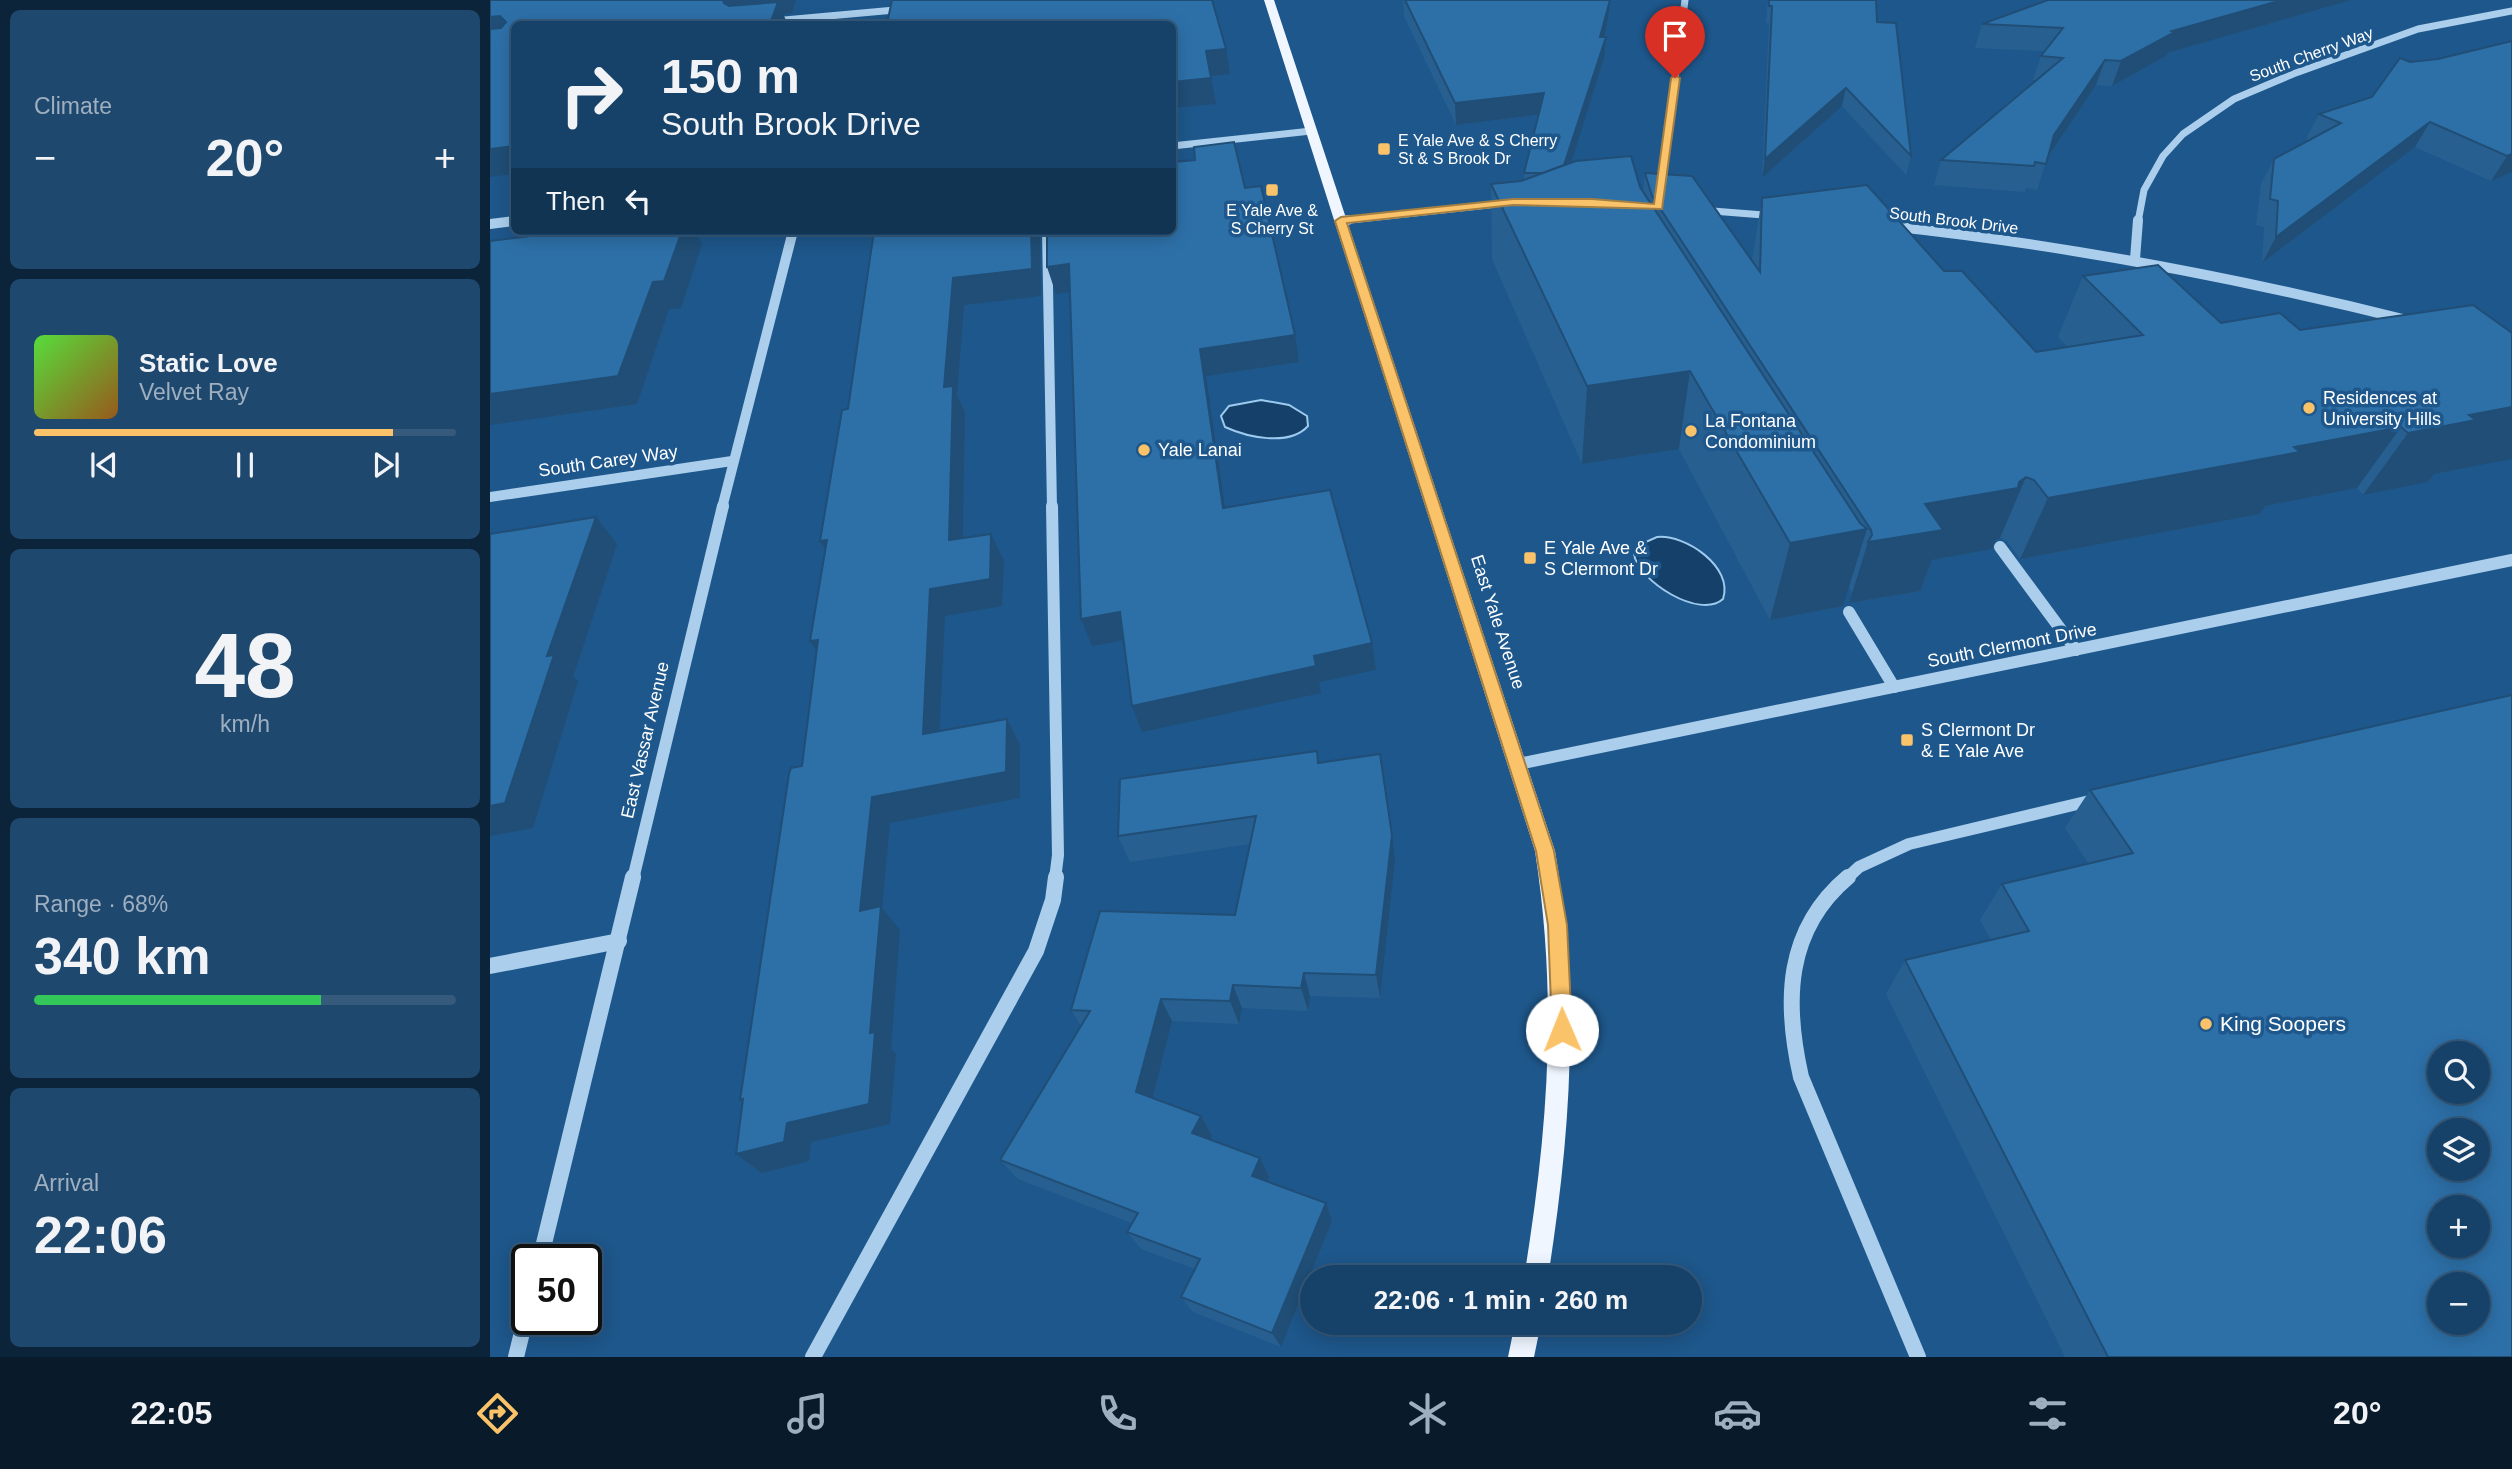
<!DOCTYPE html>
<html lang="en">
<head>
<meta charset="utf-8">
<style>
	body { margin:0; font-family:Helvetica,sans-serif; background:#1f486e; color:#f1f3f6; height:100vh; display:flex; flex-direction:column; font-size:26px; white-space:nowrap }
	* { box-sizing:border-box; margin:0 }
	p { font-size:23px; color:#9eafc0 }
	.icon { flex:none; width:38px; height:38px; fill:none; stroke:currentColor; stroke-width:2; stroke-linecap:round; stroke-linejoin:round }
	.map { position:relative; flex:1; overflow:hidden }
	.drawer { display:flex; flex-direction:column; gap:10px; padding:10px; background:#0c2439; width:490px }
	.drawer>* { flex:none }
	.guide { position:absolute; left:21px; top:21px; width:665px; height:214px; border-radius:10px; box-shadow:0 4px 18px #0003,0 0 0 2px #355a7c; background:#164168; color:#f1f3f6; overflow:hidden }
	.fabs { position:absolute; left:1937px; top:1041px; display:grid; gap:14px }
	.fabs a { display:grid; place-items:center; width:63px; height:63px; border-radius:50%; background:#164168; box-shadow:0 4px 18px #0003,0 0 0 2px #355a7c; font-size:35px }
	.speed { position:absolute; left:21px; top:1244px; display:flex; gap:14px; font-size:35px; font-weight:700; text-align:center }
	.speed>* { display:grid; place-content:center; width:91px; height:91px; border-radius:50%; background:#164168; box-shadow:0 4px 18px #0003,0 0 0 2px #355a7c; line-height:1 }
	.speed .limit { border:4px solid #111; border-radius:10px; background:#fff; color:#111 }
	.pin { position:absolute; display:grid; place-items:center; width:60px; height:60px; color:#fff; margin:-72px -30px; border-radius:50% 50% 50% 0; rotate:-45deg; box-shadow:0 0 7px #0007 }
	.pin .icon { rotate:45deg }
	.me { position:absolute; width:77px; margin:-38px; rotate:359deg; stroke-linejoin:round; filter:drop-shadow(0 0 5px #0008) }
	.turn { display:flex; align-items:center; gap:24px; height:147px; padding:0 35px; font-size:32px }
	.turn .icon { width:91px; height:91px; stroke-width:2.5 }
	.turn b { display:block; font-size:49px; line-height:60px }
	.then { display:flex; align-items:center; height:66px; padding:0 35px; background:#0003; gap:14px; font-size:26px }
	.big { font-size:52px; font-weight:700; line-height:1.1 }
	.drawer .tile { flex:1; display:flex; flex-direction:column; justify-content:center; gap:10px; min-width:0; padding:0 24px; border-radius:10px; background:#1f486e }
	.drawer .dial { align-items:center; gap:0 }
	.dial b { font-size:91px; line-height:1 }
	.song { display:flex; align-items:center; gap:21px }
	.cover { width:84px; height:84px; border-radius:10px; background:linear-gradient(135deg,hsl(110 70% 55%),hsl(30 70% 35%)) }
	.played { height:7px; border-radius:4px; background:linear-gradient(90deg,#fbc369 85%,#355a7c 85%) }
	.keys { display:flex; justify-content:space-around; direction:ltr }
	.heat { display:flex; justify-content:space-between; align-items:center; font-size:38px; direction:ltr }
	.charge { height:10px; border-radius:5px; background:linear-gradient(90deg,#34c759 68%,#355a7c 0) }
	.trip { position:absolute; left:810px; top:1265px; width:402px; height:70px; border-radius:35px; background:#164168; box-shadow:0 4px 18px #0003,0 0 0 2px #355a7c; font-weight:700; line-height:70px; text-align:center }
	.tab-bar { display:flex; height:112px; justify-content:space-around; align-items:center; background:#091a2a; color:#9eafc0 }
	.tab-bar .icon { width:49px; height:49px }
	.tab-bar .current { color:#fbc369 }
	.tab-bar b { font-size:32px; color:#f1f3f6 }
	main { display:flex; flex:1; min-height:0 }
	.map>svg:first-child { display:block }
	.water { fill:#144069; stroke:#9dcaee; stroke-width:2 }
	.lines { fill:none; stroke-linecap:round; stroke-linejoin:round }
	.minor-far3 { stroke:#aaceec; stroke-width:7 }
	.minor-far2 { stroke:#aaceec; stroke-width:10 }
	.minor-far1 { stroke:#aaceec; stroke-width:12 }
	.minor { stroke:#aaceec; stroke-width:16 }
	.major { fill:#eff6ff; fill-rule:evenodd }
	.wall { fill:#276090 }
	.shaded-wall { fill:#204e76 }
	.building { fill:#2d70a8; stroke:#204e76; stroke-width:2; fill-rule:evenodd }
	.route { fill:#fbc369; stroke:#a37f44; stroke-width:2 }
	.poi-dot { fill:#fbc369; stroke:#1e578b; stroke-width:2.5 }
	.labels { text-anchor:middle; stroke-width:7; stroke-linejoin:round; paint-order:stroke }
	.far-street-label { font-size:16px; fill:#fff; stroke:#1e578b }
	.far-poi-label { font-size:16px; fill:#fff; stroke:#1e578b; text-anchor:start }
	.poi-label { font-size:18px; fill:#fff; stroke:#1e578b; text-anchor:start }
	.street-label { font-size:18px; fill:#fff; stroke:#1e578b }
	.near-poi-label { font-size:21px; fill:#fff; stroke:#1e578b; text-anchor:start }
</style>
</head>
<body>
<main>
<section class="drawer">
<div class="tile"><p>Climate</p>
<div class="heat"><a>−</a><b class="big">20°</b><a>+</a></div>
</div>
<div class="tile">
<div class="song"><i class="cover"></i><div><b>Static Love</b><p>Velvet Ray</p></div></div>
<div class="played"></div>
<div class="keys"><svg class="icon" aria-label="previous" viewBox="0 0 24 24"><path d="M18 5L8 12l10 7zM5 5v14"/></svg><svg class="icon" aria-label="pause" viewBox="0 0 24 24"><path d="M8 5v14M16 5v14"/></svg><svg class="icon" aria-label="next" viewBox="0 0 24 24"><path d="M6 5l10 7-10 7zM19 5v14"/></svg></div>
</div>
<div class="tile dial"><b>48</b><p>km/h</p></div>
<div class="tile"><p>Range · 68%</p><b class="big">340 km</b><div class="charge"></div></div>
<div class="tile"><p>Arrival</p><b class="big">22:06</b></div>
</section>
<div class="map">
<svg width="2022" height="1357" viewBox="0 0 2022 1357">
	<rect width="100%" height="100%" fill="#1e578b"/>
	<g class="water">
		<path d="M771,400L799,405L817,416L818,426C799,447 757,437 735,427L731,416L739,406Z"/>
		<path d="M1167,537C1195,534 1244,567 1233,599C1210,620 1148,581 1144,554L1149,545Z"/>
	</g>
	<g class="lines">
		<g class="minor-far3">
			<polyline points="250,24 416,9"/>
			<polyline points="682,146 821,131"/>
			<polyline points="1171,189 1195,0"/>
			<polyline points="1210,210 1286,216"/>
			<polyline points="851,221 1017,203"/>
			<polyline points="16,222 24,221"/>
			<polyline points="1648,222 1654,190 1673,156 1693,134 1744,99 1803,74 1928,29 2022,11"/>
		</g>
		<g class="minor-far2">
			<polyline points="851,221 858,220"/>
			<polyline points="0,224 24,221"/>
			<path d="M1399,226C1576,245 1749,278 1921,321"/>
			<polyline points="557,231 562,508"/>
			<polyline points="1645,259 1648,220"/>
			<polyline points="0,497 242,461"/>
			<polyline points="232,508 303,231"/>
		</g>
		<g class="minor-far1">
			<polyline points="562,506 568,855 565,879"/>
			<polyline points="1510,547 1586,650"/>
			<polyline points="1359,612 1404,687"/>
			<polyline points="1028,764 2022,560"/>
			<polyline points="143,879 233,506"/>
			<polyline points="1356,879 1369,867 1419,844 1608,799"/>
		</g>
		<g class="minor">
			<path d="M1358,877C1295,930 1294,1002 1311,1077L1428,1357"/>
			<polyline points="0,966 129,941"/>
			<polyline points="50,1260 143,877"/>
			<polyline points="26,1357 37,1312"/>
			<polyline points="323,1357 546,951 563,900 566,877"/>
		</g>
		<g class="major">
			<path d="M774,0H784L1065,851C1090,999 1081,1130 1058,1278H1034C1058,1130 1068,1000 1045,851Z"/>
			<polygon points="1025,1323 1051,1323 1044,1357 1018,1357"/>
		</g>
	</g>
	<g class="wall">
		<polygon points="913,0 1120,0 1118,20 1114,37 1114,58 1081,162 1150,187 1153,193 1155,173 1262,260 1272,198 1454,271 1546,352 1578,347 1568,337 1593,276 1731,323 1810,330 2022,333 2022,459 1944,474 1938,482 1873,495 1867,488 1775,506 1770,514 1530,559 1517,541 1510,538 1505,541 1502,549 1442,560 1430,591 1359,603 1362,593 1359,587 1353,606 1280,620 1189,449 1092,464 1002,259 1001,184 1034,180 1034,173 1049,115 966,125 914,16"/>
		<polygon points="1278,0 1386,0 1387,22 1421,156 1416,175 1352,106 1272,178 1279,23 1276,23"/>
		<polygon points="1558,0 1861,0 1677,53 1676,56 1622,86 1606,85 1558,155 1547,190 1536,188 1535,192 1444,185 1451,160 1546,80 1543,80 1551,56 1555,51 1485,48 1492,24"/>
		<polygon points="2022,41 2022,172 2001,181 1925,147 1772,263 1774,227 1766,225 1771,184 1784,159 1819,140 1816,139 1829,114 1882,97 1920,62 1948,59"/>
		<polygon points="827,751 829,763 905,861 890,998 820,996 818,1011 752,1008 749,1024 682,1021 663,1098 711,1116 722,1136 720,1140 770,1158 779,1177 777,1181 836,1203 842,1221 791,1347 703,1312 691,1297 705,1269 651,1249 637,1232 642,1223 528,1179 510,1160 591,1026 581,1010 745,915 760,844 640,862 628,836"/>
		<polygon points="1600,790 2022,1357 1575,1357 1396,994 1415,960 1501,940 1490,920 1512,884 1599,864 1575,828"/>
	</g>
	<g class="shaded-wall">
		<polygon points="233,0 306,0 302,13 293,14 298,24 280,24 249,18 234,3"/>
		<polygon points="1120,0 1118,20 1109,58 1110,37"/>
		<polygon points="1792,0 1861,0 1677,53 1676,56 1622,86 1631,61 1682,31"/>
		<polygon points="10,16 24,40 0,42 0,17"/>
		<polygon points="1116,37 1114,58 1071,195 1072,173"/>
		<polygon points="736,49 740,74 720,76 716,51"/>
		<polygon points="1615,60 1606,85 1555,161 1564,135"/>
		<polygon points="721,78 726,104 682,108 682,82"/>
		<polygon points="1356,88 1352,106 1272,178 1275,159"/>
		<polygon points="1054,93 1054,114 966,125 965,103"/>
		<polygon points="1940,122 1925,147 1772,263 1786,237"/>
		<polygon points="24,146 24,174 0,177 0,149"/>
		<polygon points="2022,154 2022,172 2001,181 2017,156"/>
		<polygon points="192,231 205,231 212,244 191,308 179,309 147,404 0,425 0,394 163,282"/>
		<polygon points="541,231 550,231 551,296 474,305 467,395 475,413 472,568 459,540 454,387 463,278"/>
		<polygon points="579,264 587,291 566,294 557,267"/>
		<polygon points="805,335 809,362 716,376 739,535 733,508 710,349"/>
		<polygon points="1200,371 1189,449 1092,464 1097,386"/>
		<polygon points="2022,407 2022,459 1944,474 1938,482 1873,495 1918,433 1979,415"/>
		<polygon points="1911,427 1867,488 1775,506 1770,514 1530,559 1558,498 1804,447"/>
		<polygon points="1536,477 1510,538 1505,541 1502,549 1442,560 1430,591 1359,603 1378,542 1435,504 1529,482"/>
		<polygon points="106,517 127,544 83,677 88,681 43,828 0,836 0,806 57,656"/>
		<polygon points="1377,529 1353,606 1280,620 1300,543"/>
		<polygon points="501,534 514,561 512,606 455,616 448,760 433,734 440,589"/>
		<polygon points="337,540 346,568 330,541"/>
		<polygon points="630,612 640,639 602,646 591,619"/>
		<polygon points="328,640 338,668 320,641"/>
		<polygon points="882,643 886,670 829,682 831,693 652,732 642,706 824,656"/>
		<polygon points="517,719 530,745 530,798 400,823 392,908 410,930 401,1049 406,1054 400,1124 321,1142 319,1161 272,1173 246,1154 297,1123 380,1033 370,911 382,797"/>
		<polygon points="902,835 905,861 890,998 886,975"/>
		<polygon points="814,973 820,996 818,1011 811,988"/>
		<polygon points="743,985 752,1008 749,1024 740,1001"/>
		<polygon points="671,999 682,1021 659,1113 646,1092"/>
		<polygon points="711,1116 722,1136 713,1153 702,1133"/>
		<polygon points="770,1158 779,1177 772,1194 762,1176"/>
		<polygon points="836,1203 842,1221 791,1347 782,1333"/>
	</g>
	<g class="building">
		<polygon points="0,0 233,0 234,3 239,6 288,2 280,24 24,24 24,148 23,148 24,146 0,149 0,29 11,28 16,22 10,16 0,17"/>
		<polygon points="402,0 722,0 736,49 716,51 721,78 682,82 682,24 397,24"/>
		<polygon points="915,0 1120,0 1110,37 1116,37 1074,165 1053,173 1034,173 1054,93 965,103"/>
		<polygon points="1279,0 1386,0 1387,22 1406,23 1421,156 1356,88 1275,159 1282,6 1279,6"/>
		<polygon points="1558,0 1792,0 1682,31 1685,32 1631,61 1615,60 1564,135 1556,164 1545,162 1544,166 1451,160 1573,58 1551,56 1573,28 1492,24"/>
		<polygon points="2022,41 2022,154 2017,156 1940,122 1786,237 1788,201 1780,199 1784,159 1851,123 1829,114 1882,97 1910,58 1920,62 1948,59"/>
		<polygon points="744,142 755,188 771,186 805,335 710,349 733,508 840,490 882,643 824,656 826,666 642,706 630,612 591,619 579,264 557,267 557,231 682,231 682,162 705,160 704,147"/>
		<polygon points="1141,156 1150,187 1370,523 1377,529 1300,543 1200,371 1097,386 1001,184 1031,181 1086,161"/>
		<polygon points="1155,173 1202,176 1270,272 1272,198 1377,185 1454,271 1472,271 1546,352 1653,335 1593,276 1668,265 1731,323 1790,313 1810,330 1983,305 2022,333 2022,407 1979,415 1986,420 1918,433 1911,427 1804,447 1810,452 1558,498 1544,480 1536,477 1529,482 1528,488 1435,504 1453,530 1378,542 1382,535 1381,530 1162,196"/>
		<polygon points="81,231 192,231 174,281 163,282 128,376 0,394 0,241"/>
		<polygon points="384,231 541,231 542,269 463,278 454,387 463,386 459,540 501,534 500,579 440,589 433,734 517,719 516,772 382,797 370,911 391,906 380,1033 385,1032 379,1104 297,1123 294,1142 246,1154 253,1099 250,1100 299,774 301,768 312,766 328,640 320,641 337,540 330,541 352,410 358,409"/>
		<polygon points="106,517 57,656 64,655 15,803 0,806 0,534"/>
		<path d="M2022,695V1357H1618L1415,960L1539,931L1512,884L1643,853L1600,790ZM1950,1054H1988V1092H1950ZM1950,1130H1988V1169H1950ZM1950,1208H1988V1246H1950ZM1950,1284H1988V1323H1950Z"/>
		<polygon points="827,751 828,763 890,754 902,835 886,975 814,973 811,988 743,985 740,1001 671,999 646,1092 711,1116 702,1133 770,1158 762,1176 836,1203 782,1333 691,1297 710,1259 637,1232 648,1213 510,1160 600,1011 581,1010 610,911 745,915 766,816 628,836 630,779"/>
	</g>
	<polygon class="route" points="1185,75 1190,78 1172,209 1023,205 857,223 1064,851 1077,925 1082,1030 1079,1037 1072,1039 1065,1037 1062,1030 1058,925 1046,851 845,221 851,217 1023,199 1102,199 1164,204 1181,78"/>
	<g class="poi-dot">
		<rect x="887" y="142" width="14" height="14" rx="3.5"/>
		<rect x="775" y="183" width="14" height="14" rx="3.5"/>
		<circle cx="1819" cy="408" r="7"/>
		<circle cx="1201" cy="431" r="7"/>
		<circle cx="654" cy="450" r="7"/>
		<rect x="1033" y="551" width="14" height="14" rx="3.5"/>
		<rect x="1410" y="733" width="14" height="14" rx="3.5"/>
		<circle cx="1716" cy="1024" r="7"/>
	</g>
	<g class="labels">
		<g class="far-street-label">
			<text transform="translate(1821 54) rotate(-20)" y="6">South Cherry Way</text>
			<text transform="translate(1464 220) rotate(7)" y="6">South Brook Drive</text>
		</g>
		<g class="far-poi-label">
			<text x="908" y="146">E Yale Ave &amp; S Cherry<tspan x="908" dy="18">St &amp; S Brook Dr</tspan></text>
			<text x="782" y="216" text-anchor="middle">E Yale Ave &amp;<tspan x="782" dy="18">S Cherry St</tspan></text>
		</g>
		<g class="poi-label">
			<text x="1833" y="404">Residences at<tspan x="1833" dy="21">University Hills</tspan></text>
			<text x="1215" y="427">La Fontana<tspan x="1215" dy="21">Condominium</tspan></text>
			<text x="668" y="456">Yale Lanai</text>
			<text x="1054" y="554">E Yale Ave &amp;<tspan x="1054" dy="21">S Clermont Dr</tspan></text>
			<text x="1431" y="736">S Clermont Dr<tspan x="1431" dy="21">&amp; E Yale Ave</tspan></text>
		</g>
		<g class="street-label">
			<text transform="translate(118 461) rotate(-8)" y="6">South Carey Way</text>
			<text transform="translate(1008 622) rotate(72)" y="6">East Yale Avenue</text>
			<text transform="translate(1522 645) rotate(-11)" y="6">South Clermont Drive</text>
			<text transform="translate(155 740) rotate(-77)" y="6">East Vassar Avenue</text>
		</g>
		<g class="near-poi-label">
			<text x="1730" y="1031">King Soopers</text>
		</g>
	</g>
</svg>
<div class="fabs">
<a><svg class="icon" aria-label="search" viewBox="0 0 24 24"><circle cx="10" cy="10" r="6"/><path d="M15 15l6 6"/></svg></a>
<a><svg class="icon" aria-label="layers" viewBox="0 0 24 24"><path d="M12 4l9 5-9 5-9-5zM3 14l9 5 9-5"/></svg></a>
<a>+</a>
<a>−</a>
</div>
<div class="speed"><div class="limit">50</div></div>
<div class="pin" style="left:1185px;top:78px;background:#d93025"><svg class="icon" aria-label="arrive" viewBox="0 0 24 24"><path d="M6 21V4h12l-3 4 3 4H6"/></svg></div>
<svg class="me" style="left:1072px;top:1030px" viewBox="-20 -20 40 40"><circle r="19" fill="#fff"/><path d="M0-13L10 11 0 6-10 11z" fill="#fbc369"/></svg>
<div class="trip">22:06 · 1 min · 260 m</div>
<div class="guide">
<div class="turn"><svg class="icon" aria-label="right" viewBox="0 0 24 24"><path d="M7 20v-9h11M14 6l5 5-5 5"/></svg><div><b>150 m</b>South Brook Drive</div></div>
<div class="then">Then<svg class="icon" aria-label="left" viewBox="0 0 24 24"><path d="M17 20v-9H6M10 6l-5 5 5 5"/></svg></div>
</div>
</div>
</main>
<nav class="tab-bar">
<b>22:05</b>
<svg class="icon current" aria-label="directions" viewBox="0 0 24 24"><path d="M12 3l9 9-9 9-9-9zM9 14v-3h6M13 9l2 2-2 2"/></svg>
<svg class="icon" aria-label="music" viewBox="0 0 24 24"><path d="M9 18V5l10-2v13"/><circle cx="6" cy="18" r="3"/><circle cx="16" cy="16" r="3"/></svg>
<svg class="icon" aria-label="phone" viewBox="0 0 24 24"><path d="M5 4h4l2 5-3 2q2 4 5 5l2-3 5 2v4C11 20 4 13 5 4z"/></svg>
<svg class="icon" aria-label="climate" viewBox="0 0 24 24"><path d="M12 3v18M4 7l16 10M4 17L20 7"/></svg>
<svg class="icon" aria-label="car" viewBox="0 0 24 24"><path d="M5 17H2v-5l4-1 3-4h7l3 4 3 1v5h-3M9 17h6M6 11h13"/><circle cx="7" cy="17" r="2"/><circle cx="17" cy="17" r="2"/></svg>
<svg class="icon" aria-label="filters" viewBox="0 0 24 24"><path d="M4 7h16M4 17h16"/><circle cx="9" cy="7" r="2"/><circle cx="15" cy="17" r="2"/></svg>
<b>20°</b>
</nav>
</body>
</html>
